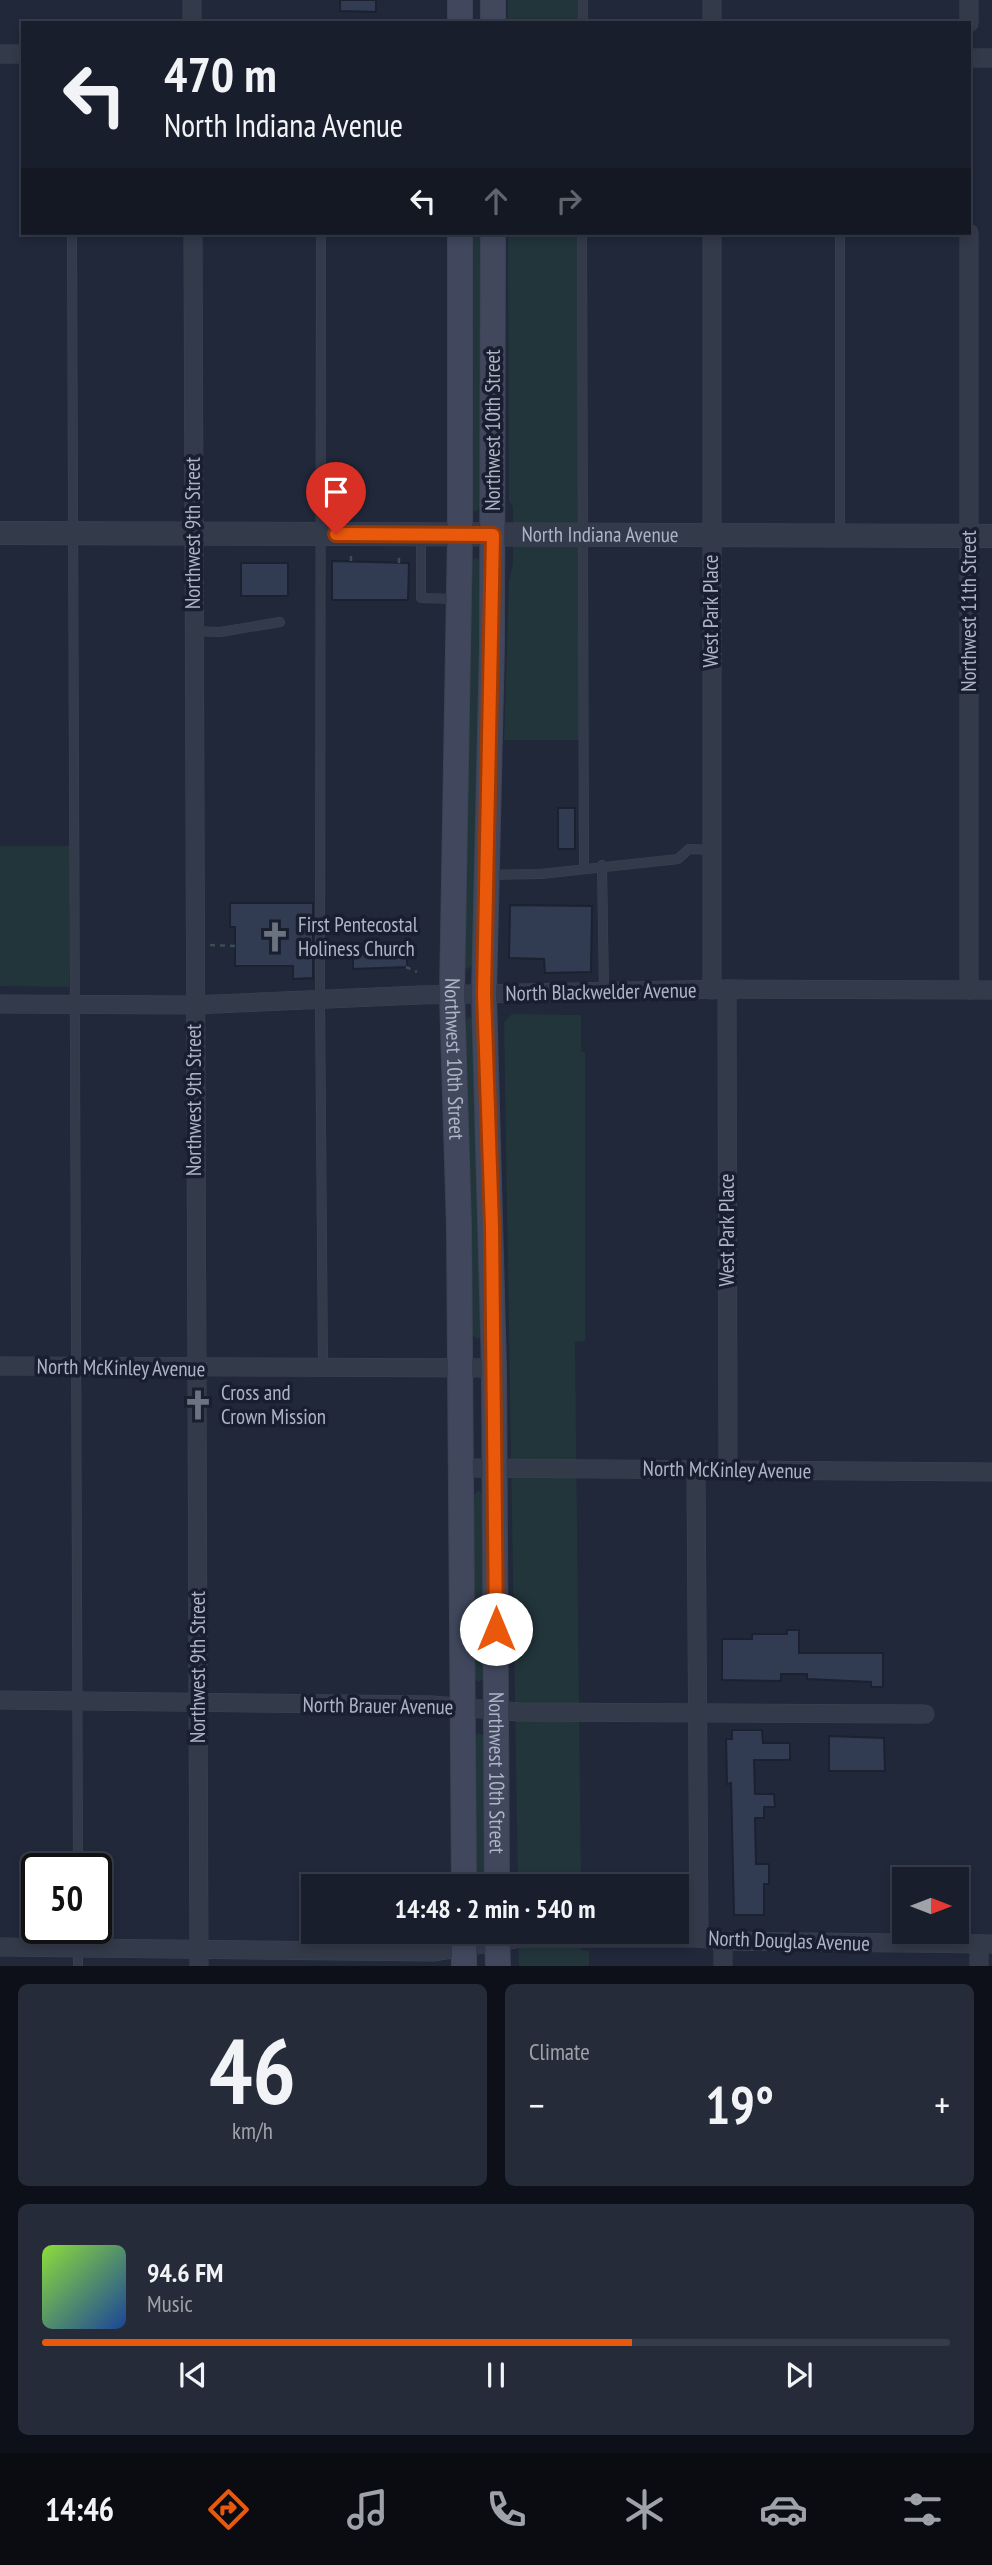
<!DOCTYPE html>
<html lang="en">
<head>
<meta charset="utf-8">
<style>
	body { margin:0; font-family:"PT Sans Narrow",sans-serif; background:#252b38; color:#f1f3f6; height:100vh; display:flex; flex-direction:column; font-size:26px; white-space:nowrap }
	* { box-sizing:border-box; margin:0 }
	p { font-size:23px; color:#9fa2a9 }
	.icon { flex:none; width:38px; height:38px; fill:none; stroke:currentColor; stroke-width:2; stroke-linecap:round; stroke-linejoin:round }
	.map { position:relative; height:1966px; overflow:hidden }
	.panel { display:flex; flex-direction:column; gap:18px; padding:18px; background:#0d1018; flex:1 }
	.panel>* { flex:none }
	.top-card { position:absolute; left:21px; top:21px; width:950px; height:214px; border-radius:0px; box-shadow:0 4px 10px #0003,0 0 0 2px #363c48; background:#181e2c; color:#f1f3f6; overflow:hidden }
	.needle { width:46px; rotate:90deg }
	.tools { position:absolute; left:892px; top:1867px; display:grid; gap:14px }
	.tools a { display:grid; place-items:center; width:77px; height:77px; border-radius:0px; background:#181e2c; box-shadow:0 4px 10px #0003,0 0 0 2px #363c48; font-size:35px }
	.speed { position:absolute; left:21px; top:1853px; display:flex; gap:14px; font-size:35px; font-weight:700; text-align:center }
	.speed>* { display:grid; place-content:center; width:91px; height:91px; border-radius:50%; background:#181e2c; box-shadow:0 4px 10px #0003,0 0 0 2px #363c48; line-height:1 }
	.speed .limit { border:4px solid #111; border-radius:10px; background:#fff; color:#111 }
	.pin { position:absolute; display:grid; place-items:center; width:60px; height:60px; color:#fff; margin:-72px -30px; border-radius:50% 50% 50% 0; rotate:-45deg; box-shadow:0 0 7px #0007 }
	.pin .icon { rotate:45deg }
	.me { position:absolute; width:77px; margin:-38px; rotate:0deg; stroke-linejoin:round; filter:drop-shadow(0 0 5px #0008) }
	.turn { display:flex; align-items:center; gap:24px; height:147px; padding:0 28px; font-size:32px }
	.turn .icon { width:91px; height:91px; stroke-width:2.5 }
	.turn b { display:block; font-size:49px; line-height:60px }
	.lanes { display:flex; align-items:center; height:66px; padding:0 28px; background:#0003; justify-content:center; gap:35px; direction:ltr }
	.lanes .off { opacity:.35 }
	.big { font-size:52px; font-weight:800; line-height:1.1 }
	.panel .card { flex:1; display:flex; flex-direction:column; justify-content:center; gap:10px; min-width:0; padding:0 24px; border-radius:10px; background:#252b38 }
	.panel .dial { align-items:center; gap:0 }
	.dial b { font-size:91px; line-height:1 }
	.song { display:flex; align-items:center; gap:21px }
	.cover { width:84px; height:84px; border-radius:10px; background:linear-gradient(135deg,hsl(90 70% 55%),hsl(220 70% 35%)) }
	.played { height:7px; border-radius:4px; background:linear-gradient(90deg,#ea580c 65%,#363c48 65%) }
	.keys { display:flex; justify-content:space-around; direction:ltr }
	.heat { display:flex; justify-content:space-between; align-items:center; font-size:38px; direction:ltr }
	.panel .tiles { flex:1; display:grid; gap:18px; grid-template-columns:1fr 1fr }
	.card:last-child { grid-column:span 2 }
	.trip { position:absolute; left:301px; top:1874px; width:388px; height:70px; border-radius:0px; background:#181e2c; box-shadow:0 4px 10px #0003,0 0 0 2px #363c48; font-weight:800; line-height:70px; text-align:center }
	.menu { display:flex; height:112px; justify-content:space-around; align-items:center; background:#0a0c12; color:#9fa2a9 }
	.menu .icon { width:49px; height:49px }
	.menu .on { color:#ea580c }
	.menu b { font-size:32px; color:#f1f3f6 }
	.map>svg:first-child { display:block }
	.green { fill:#22353b }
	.building { fill:#313b52; stroke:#1b2131; stroke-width:2 }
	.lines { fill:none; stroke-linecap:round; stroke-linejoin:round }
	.service-casing { stroke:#3d4354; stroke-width:10 }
	.minor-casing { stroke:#3d4354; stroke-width:19 }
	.tertiary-casing { stroke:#3d4354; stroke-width:24 }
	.secondary-casing { stroke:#3d4354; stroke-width:26 }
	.path { stroke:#3a4e54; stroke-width:2.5; stroke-dasharray:5 5; stroke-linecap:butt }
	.service { stroke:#333a4a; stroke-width:9 }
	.minor { stroke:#333a4a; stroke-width:18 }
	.tertiary { stroke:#333a4a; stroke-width:23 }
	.secondary { stroke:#41485e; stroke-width:24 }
	.route-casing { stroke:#983908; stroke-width:18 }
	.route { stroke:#ea580c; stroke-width:12 }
	.labels { text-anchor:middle; stroke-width:7; stroke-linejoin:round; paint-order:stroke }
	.street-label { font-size:21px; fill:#aeb4c7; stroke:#191f2f }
	.poi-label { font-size:21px; fill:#aeb4c7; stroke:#191f2f; text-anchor:start }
</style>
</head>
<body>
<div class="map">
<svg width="992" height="1967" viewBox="0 0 992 1967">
	<rect width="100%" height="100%" fill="#20283a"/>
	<g class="green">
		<rect x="508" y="0" width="71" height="23"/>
		<polygon points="469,233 482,233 482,506 476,511 472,511"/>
		<polygon points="508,233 579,233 580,740 504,740 509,581 513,563 513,507 509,501"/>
		<polygon points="477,558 482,563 475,962 468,969 463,968 472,559"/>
		<polygon points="0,846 69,846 69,987 0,986"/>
		<polygon points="512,1014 581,1015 581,1052 585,1052 585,1341 575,1342 581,1886 518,1886 504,1022"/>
		<polygon points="469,1017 473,1019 482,1337 477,1339 471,1333 462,1024"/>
		<polygon points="478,1491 485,1496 484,1679 479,1682 474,1679 472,1496"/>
		<polygon points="478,1733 485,1736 487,1886 474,1886 473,1741"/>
		<polygon points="518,1932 581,1932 581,1950 589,1951 589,1966 519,1966"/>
	</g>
	<g class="building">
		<polygon points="340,0 376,0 376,12 340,11"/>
		<polygon points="332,561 409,563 408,600 332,600"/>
		<rect x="241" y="563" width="47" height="33"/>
		<rect x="558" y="808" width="17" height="41"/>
		<polygon points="230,903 313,903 313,978 293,979 293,966 235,966 235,927 230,927"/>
		<polygon points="510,905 592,906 591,972 545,973 544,959 509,958"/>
		<polygon points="353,952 407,952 407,967 353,969"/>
		<polygon points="787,1630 799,1630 799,1653 883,1653 883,1687 871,1687 871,1682 807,1679 807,1674 781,1674 781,1681 722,1680 722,1639 752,1639 752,1634 787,1634"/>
		<polygon points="732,1730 762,1730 763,1743 790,1743 790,1760 754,1760 755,1794 774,1794 775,1807 764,1807 764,1818 755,1818 756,1864 769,1864 769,1884 764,1884 764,1915 734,1915 731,1783 727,1784 726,1739 732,1739"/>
		<polygon points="829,1736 884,1738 885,1771 829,1771"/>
	</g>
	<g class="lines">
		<g class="service-casing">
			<g id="service">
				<polyline points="583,23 583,0"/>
				<polyline points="72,233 78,1869"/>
				<polyline points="321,233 320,999 323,1368"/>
				<polyline points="582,233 584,869"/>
				<polyline points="840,233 840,536"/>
				<polyline points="421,536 421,598 457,599"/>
				<polyline points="193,631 220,632 280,622"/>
				<polyline points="602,865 604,991"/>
				<polyline points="488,875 541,874 678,859 689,849 712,850"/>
				<polyline points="78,1967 78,1928"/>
			</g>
		</g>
		<g class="minor-casing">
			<g id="minor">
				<polyline points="192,0 192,23"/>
				<polyline points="712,0 712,23"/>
				<polyline points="969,23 969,0"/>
				<polyline points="0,54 23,54"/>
				<polyline points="970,58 992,58"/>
				<polyline points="193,233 199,1967"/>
				<polyline points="712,233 712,990"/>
				<polyline points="727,989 728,1470"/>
				<polyline points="969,990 969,233"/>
				<polyline points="0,1004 193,1005 420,995 727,989 992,990"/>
				<polyline points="0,1366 494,1368"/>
				<polyline points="461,1468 992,1472"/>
				<polyline points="696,1470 699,1938"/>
				<polyline points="0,1700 432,1705 519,1712 925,1714"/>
				<polyline points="0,1947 433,1952 521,1938 699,1938 723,1941 992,1944"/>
				<polyline points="723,1967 723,1941"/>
				<polyline points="979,1967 979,1944"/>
			</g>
		</g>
		<g class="tertiary-casing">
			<g id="tertiary">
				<path id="s1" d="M0,533L992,536"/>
			</g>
		</g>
		<g class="secondary-casing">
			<g id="secondary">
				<polyline points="460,0 460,23"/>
				<polyline points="493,0 493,23"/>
				<path id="s2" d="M460,233V534L452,994L459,1227L464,1886"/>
				<path id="s3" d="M493,233L492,646L484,994L494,1368L497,1886"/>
				<polyline points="464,1932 464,1967"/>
				<polyline points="497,1932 498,1967"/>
			</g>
		</g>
		<g class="path">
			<polyline points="351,561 351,551"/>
			<polyline points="399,563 399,555"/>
			<polyline points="210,945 235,946"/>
			<polyline points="406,967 417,972"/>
		</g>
		<use href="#service" class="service"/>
		<use href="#minor" class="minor"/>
		<use href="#tertiary" class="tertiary"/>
		<use href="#secondary" class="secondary"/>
	</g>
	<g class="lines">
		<g class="route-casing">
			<polyline id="route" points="336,534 493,535 484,993 492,1226 496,1629"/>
		</g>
		<use href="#route" class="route"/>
	</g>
	<defs>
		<g id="church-bare" transform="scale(2.415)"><path d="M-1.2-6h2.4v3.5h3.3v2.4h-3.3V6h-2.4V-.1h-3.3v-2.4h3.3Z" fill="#6b7280" stroke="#191f2f" stroke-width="2.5" paint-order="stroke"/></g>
	</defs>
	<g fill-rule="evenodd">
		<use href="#church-bare" x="275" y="937"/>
		<use href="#church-bare" x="198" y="1405"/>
	</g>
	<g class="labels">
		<g class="street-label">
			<text transform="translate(493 430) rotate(-90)" y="7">Northwest 10th Street</text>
			<text transform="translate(193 533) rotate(-90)" y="7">Northwest 9th Street</text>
			<text dy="7" stroke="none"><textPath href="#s1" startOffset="600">North Indiana Avenue</textPath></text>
			<text transform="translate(711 611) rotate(-90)" y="7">West Park Place</text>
			<text transform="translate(969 611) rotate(-90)" y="7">Northwest 11th Street</text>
			<text transform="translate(601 992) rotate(-1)" y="7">North Blackwelder Avenue</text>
			<text dy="7" stroke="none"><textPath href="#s2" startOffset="826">Northwest 10th Street</textPath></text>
			<text transform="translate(194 1100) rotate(-90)" y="7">Northwest 9th Street</text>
			<text transform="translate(727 1230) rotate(-90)" y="7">West Park Place</text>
			<text transform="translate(121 1368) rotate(1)" y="7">North McKinley Avenue</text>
			<text transform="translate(727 1470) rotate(1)" y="7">North McKinley Avenue</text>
			<text transform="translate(198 1667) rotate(-90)" y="7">Northwest 9th Street</text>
			<text transform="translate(378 1706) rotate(1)" y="7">North Brauer Avenue</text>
			<text dy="7" stroke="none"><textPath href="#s3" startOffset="1540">Northwest 10th Street</textPath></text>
			<text transform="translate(789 1941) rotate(2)" y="7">North Douglas Avenue</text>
		</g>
		<g class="poi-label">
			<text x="298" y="932">First Pentecostal<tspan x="298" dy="24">Holiness Church</tspan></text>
			<text x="221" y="1400">Cross and<tspan x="221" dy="24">Crown Mission</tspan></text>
		</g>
	</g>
</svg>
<div class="tools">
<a><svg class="needle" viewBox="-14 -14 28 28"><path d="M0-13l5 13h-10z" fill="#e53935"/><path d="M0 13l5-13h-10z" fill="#9fa2a9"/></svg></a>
</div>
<div class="speed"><div class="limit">50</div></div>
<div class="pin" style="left:336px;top:534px;background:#d93025"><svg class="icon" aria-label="arrive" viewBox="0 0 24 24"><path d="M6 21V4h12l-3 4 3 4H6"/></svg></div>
<svg class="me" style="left:496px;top:1629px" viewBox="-20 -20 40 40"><circle r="19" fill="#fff"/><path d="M0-13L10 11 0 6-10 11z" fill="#ea580c"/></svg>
<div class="trip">14:48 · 2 min · 540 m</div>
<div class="top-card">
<div class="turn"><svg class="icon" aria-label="left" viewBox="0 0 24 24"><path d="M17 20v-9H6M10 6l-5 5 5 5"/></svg><div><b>470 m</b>North Indiana Avenue</div></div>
<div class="lanes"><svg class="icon" aria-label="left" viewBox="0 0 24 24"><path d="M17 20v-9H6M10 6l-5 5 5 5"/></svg><svg class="icon off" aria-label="ahead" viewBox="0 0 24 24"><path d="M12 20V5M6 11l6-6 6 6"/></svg><svg class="icon off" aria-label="right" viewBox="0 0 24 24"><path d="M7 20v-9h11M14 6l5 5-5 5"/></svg></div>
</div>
</div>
<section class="panel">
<div class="tiles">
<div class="card dial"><b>46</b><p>km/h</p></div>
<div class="card"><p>Climate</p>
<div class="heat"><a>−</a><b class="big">19°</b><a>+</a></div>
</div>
<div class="card">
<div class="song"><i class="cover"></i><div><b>94.6 FM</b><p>Music</p></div></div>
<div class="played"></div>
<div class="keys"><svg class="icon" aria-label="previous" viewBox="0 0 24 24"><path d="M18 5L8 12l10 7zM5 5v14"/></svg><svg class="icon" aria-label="pause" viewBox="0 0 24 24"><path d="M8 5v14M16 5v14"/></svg><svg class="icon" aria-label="next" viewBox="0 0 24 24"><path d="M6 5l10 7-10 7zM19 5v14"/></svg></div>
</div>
</div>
</section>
<nav class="menu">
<b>14:46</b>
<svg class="icon on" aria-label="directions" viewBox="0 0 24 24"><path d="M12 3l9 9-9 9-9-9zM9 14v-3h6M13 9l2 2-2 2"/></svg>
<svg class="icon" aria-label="music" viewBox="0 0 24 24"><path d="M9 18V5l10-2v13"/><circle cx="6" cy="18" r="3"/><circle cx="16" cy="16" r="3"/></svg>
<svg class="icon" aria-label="phone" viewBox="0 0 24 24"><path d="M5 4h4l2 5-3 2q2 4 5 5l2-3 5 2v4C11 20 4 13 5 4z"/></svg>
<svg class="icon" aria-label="climate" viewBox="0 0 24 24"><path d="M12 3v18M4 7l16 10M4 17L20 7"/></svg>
<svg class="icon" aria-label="car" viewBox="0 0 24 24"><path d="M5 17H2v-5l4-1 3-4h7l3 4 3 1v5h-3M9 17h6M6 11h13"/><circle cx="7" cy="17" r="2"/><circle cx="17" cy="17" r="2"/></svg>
<svg class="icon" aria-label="filters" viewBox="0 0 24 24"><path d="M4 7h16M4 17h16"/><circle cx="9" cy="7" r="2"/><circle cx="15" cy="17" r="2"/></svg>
</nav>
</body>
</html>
